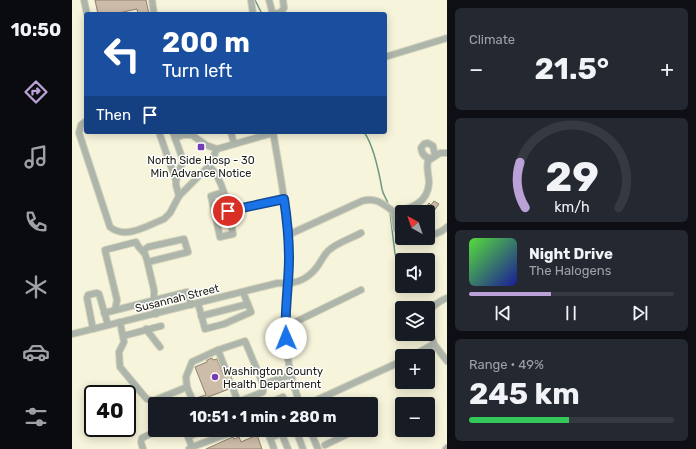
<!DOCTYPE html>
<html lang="en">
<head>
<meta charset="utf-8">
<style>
	body { margin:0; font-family:Rubik,sans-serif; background:#242831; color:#f1f3f6; height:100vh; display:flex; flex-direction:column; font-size:15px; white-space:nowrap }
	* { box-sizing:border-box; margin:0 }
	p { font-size:13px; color:#9ea1a6 }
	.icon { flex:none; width:22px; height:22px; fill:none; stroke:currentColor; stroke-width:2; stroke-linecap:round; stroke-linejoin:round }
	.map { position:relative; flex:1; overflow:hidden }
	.drawer { display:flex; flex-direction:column; gap:8px; padding:8px; background:#0d0f14; width:249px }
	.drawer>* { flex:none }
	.top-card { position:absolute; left:12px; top:12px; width:303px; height:122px; border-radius:4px; box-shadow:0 2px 10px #0003; background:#1a4fa0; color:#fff; overflow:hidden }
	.needle { width:26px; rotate:320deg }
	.fabs { position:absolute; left:323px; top:205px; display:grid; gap:8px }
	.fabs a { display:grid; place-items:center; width:40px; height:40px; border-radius:4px; background:#171b24; box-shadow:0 2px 10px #0003; font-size:20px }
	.speed { position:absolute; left:12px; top:385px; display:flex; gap:8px; font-size:20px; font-weight:700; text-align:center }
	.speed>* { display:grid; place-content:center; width:52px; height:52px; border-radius:50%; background:#171b24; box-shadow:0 2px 10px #0003; line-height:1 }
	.speed .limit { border:2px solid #111; border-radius:6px; background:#fff; color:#111 }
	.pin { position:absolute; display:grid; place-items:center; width:34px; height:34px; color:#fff; margin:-17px; border:2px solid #fff; border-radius:50%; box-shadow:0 1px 4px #0007 }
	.me { position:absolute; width:44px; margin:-22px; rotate:359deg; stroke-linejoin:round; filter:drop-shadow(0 0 3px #0008) }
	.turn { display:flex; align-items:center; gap:14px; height:84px; padding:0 12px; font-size:18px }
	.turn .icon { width:52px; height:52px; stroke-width:2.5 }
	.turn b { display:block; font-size:28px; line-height:34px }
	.then { display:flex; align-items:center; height:38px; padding:0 12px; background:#0003; gap:8px; font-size:15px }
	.big { font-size:30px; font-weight:700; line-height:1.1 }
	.drawer .widget { flex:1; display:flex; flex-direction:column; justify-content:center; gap:6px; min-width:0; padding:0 14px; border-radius:6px; background:#242831 }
	.drawer .dial { align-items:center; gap:0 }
	.dial svg { height:104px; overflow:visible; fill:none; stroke:#363941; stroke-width:7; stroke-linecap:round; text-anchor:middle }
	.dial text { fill:#f1f3f6; stroke:none }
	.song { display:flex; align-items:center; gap:12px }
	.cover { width:48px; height:48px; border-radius:6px; background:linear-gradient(135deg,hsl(110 70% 55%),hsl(240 70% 35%)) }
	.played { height:4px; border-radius:2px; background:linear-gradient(90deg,#baa1d7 40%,#363941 40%) }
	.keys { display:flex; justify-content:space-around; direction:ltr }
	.heat { display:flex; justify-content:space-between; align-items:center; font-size:22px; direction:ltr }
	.charge { height:6px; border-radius:3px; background:linear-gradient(90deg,#34c759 49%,#363941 0) }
	.trip { position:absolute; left:76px; top:397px; width:230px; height:40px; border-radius:4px; background:#171b24; box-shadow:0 2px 10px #0003; font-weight:700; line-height:40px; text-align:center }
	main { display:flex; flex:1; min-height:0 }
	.menu { display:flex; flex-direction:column; width:72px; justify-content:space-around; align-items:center; background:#090b0e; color:#9ea1a6 }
	.menu .icon { width:28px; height:28px }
	.menu .active { color:#baa1d7 }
	.menu b { font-size:18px; color:#f1f3f6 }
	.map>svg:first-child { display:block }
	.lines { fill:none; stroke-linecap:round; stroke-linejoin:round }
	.stream { stroke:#6f9885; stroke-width:1.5 }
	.building { fill:#cdbca8; stroke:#90816e }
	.minor-tunnel { stroke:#cbc9b2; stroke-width:6; stroke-dasharray:6 3; stroke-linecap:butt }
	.minor-casing { stroke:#d3d2ba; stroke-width:8 }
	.minor { stroke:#aeb5ab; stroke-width:6 }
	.route-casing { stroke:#114b97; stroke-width:10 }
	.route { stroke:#1a73e8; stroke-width:7 }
	.poi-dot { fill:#763cb2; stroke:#fff; stroke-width:1.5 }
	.labels { text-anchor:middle; stroke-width:3; stroke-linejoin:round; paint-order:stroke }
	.poi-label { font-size:11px; fill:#1e1e14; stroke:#fff }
	.street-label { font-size:11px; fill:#1e1e14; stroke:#fff }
</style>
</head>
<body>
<main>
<nav class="menu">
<b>10:50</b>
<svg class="icon active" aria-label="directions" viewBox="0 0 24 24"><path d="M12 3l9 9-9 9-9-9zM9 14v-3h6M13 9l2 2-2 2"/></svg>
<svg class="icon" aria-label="music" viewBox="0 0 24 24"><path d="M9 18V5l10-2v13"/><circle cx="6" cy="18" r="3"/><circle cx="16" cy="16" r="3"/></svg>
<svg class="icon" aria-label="phone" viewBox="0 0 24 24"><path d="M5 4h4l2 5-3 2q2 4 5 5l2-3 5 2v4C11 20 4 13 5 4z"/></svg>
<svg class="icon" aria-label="climate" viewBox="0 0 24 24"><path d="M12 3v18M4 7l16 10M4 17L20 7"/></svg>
<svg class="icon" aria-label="car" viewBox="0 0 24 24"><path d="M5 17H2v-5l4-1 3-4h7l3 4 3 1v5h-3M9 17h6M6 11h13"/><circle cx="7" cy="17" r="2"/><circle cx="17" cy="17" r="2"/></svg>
<svg class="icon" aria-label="filters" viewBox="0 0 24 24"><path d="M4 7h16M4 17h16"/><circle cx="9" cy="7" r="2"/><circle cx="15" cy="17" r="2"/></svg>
</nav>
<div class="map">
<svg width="375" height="449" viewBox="0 0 375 449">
	<rect width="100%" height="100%" fill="#f6f4da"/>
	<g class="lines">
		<g class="stream">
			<polyline points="183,0 190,14"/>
			<path d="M292,132C302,146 307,172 310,189C311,195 315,199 316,204"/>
			<polyline points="318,212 323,254 326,261"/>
		</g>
	</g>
	<g class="building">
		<polygon points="23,0 74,0 77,14 66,14 65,9 42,14 26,14"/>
		<polygon points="362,201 367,204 359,215 352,210 357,203 359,205"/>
		<polygon points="140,358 141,360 145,359 152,376 155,377 159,376 160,379 156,380 155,383 157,389 126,401 124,398 134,395 123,367 135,362 135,360"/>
		<polygon points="185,435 190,449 134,449 156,439 161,437 162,439 167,437 169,442"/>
	</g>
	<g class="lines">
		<polyline class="minor-tunnel" points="155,373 159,383"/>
		<g class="minor-casing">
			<g id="minor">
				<polyline points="12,0 15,14"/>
				<polyline points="80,0 82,14"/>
				<polyline points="179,0 181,14"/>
				<polyline points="197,0 200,11 203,14 209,12 212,8 211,0"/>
				<polyline points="313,57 375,38"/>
				<path d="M14,121L9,125L7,133L38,227C54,240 76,225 92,219L98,213L107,196L137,166L145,149"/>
				<polyline points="87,132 104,181 104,185 107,196"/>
				<polyline points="101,132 103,138 111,135 120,135 134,145 145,149 201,133"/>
				<polyline points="159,132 162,144"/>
				<path d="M201,132C208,173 216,214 217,256C217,279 213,303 213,326C213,353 219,379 228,404"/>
				<polyline points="103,138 111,160 104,181"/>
				<path d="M359,158C353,158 350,154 349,148L352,144L356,143L361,146L363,156"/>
				<path d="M137,166C153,180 157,214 161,234L148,237L139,196L151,192"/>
				<polyline points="156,211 212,199"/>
				<path d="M322,212C338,209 356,203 357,183C357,175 354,169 356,161L368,153H375"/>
				<path d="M216,235L290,201C304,197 311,204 322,212L324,228L330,237"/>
				<polyline points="356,237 370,231 375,227"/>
				<polyline points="331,238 334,241 342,241 354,238"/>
				<polyline points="71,251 76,247 112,239 116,252 76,262"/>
				<polyline points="126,303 133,329 152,324 179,312 171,292"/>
				<polyline points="43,310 45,300 33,250 64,242 66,246 73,254 75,260 82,290 82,300 84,314"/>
				<polyline points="32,313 115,292 119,305"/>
				<polyline points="129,316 176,304"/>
				<polyline points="48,322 52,342 47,352 48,367 73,397 75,399 81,401 115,387 114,377 120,362 146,350"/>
				<polyline points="213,327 289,290"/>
				<polyline points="21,329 15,298 16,295 25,293 27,294 36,325"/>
				<polyline points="74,329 88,347"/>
				<path d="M0,334L206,283C223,285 235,280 245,267C249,262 251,256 256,251C264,243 278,239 289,233"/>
				<polyline points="51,336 89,326"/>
				<polyline points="362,344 375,361"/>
				<path d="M340,356L362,344C355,322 350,308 375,298"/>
				<polyline points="155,373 146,350 173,341 191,384 191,392 166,402 159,383"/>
				<polyline points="191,384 219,375"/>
				<polyline points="115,387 122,404"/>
				<polyline points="195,404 211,397 214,404"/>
				<polyline points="236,404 330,361"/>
				<polyline points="195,430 202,449"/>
				<polyline points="208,430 216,449"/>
				<polyline points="224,430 231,449"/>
				<polyline points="238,430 246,449"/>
				<polyline points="240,435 252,430"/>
				<polyline points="198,438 217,430"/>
				<polyline points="253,445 284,430"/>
				<polyline points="71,449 69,442 70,438 87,430"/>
				<polyline points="117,449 120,447 116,437 132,430"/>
				<polyline points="120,449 120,447 166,430"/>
				<polyline points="374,449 375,448"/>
			</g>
		</g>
		<use href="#minor" class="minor"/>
	</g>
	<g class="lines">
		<g class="route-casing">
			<path id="route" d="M156,211L212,199C215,219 217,238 217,258C217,285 212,312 214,338"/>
		</g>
		<use href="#route" class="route"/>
	</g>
	<g class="poi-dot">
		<rect x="125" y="143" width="8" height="8" rx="2"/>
		<circle cx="143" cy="377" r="4"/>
	</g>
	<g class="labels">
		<g class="poi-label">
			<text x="129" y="164">North Side Hosp - 30<tspan x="129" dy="13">Min Advance Notice</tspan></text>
			<text x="151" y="375" text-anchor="start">Washington County<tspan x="151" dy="13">Health Department</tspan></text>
		</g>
		<g class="street-label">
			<text transform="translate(105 298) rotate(-14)" y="4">Susannah Street</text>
		</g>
	</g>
</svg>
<div class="fabs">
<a><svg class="needle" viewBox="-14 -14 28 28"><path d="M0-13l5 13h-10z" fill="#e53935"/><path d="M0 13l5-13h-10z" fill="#9ea1a6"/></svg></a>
<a><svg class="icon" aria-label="sound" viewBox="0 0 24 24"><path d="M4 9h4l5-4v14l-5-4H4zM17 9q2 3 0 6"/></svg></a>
<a><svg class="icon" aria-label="layers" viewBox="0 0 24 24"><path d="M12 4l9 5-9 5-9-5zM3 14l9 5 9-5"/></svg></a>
<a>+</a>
<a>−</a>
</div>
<div class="speed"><div class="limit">40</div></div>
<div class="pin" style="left:156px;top:211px;background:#d93025"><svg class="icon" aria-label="arrive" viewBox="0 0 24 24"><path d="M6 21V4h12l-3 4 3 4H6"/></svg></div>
<svg class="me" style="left:214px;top:338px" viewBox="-20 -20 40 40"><circle r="19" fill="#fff"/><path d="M0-13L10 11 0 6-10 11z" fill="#1a73e8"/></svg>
<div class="trip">10:51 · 1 min · 280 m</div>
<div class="top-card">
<div class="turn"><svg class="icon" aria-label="left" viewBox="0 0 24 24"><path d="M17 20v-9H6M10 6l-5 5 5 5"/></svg><div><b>200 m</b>Turn left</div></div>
<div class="then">Then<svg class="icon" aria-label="arrive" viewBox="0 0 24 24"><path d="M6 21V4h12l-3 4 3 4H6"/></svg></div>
</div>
</div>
<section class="drawer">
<div class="widget"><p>Climate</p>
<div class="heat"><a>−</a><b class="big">21.5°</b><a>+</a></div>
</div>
<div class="widget dial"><svg viewBox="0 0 100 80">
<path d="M14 69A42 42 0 1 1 86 69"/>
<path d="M14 69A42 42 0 0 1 10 34" stroke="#baa1d7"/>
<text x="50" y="56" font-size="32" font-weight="700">29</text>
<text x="50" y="72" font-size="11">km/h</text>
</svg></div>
<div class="widget">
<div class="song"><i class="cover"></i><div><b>Night Drive</b><p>The Halogens</p></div></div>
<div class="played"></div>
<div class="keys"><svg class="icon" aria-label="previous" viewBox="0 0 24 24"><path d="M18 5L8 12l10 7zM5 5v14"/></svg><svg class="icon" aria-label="pause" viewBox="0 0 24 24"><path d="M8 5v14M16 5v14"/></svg><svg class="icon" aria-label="next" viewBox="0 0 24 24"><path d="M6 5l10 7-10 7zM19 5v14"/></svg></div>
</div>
<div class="widget"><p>Range · 49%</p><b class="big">245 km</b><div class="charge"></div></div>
</section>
</main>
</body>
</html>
